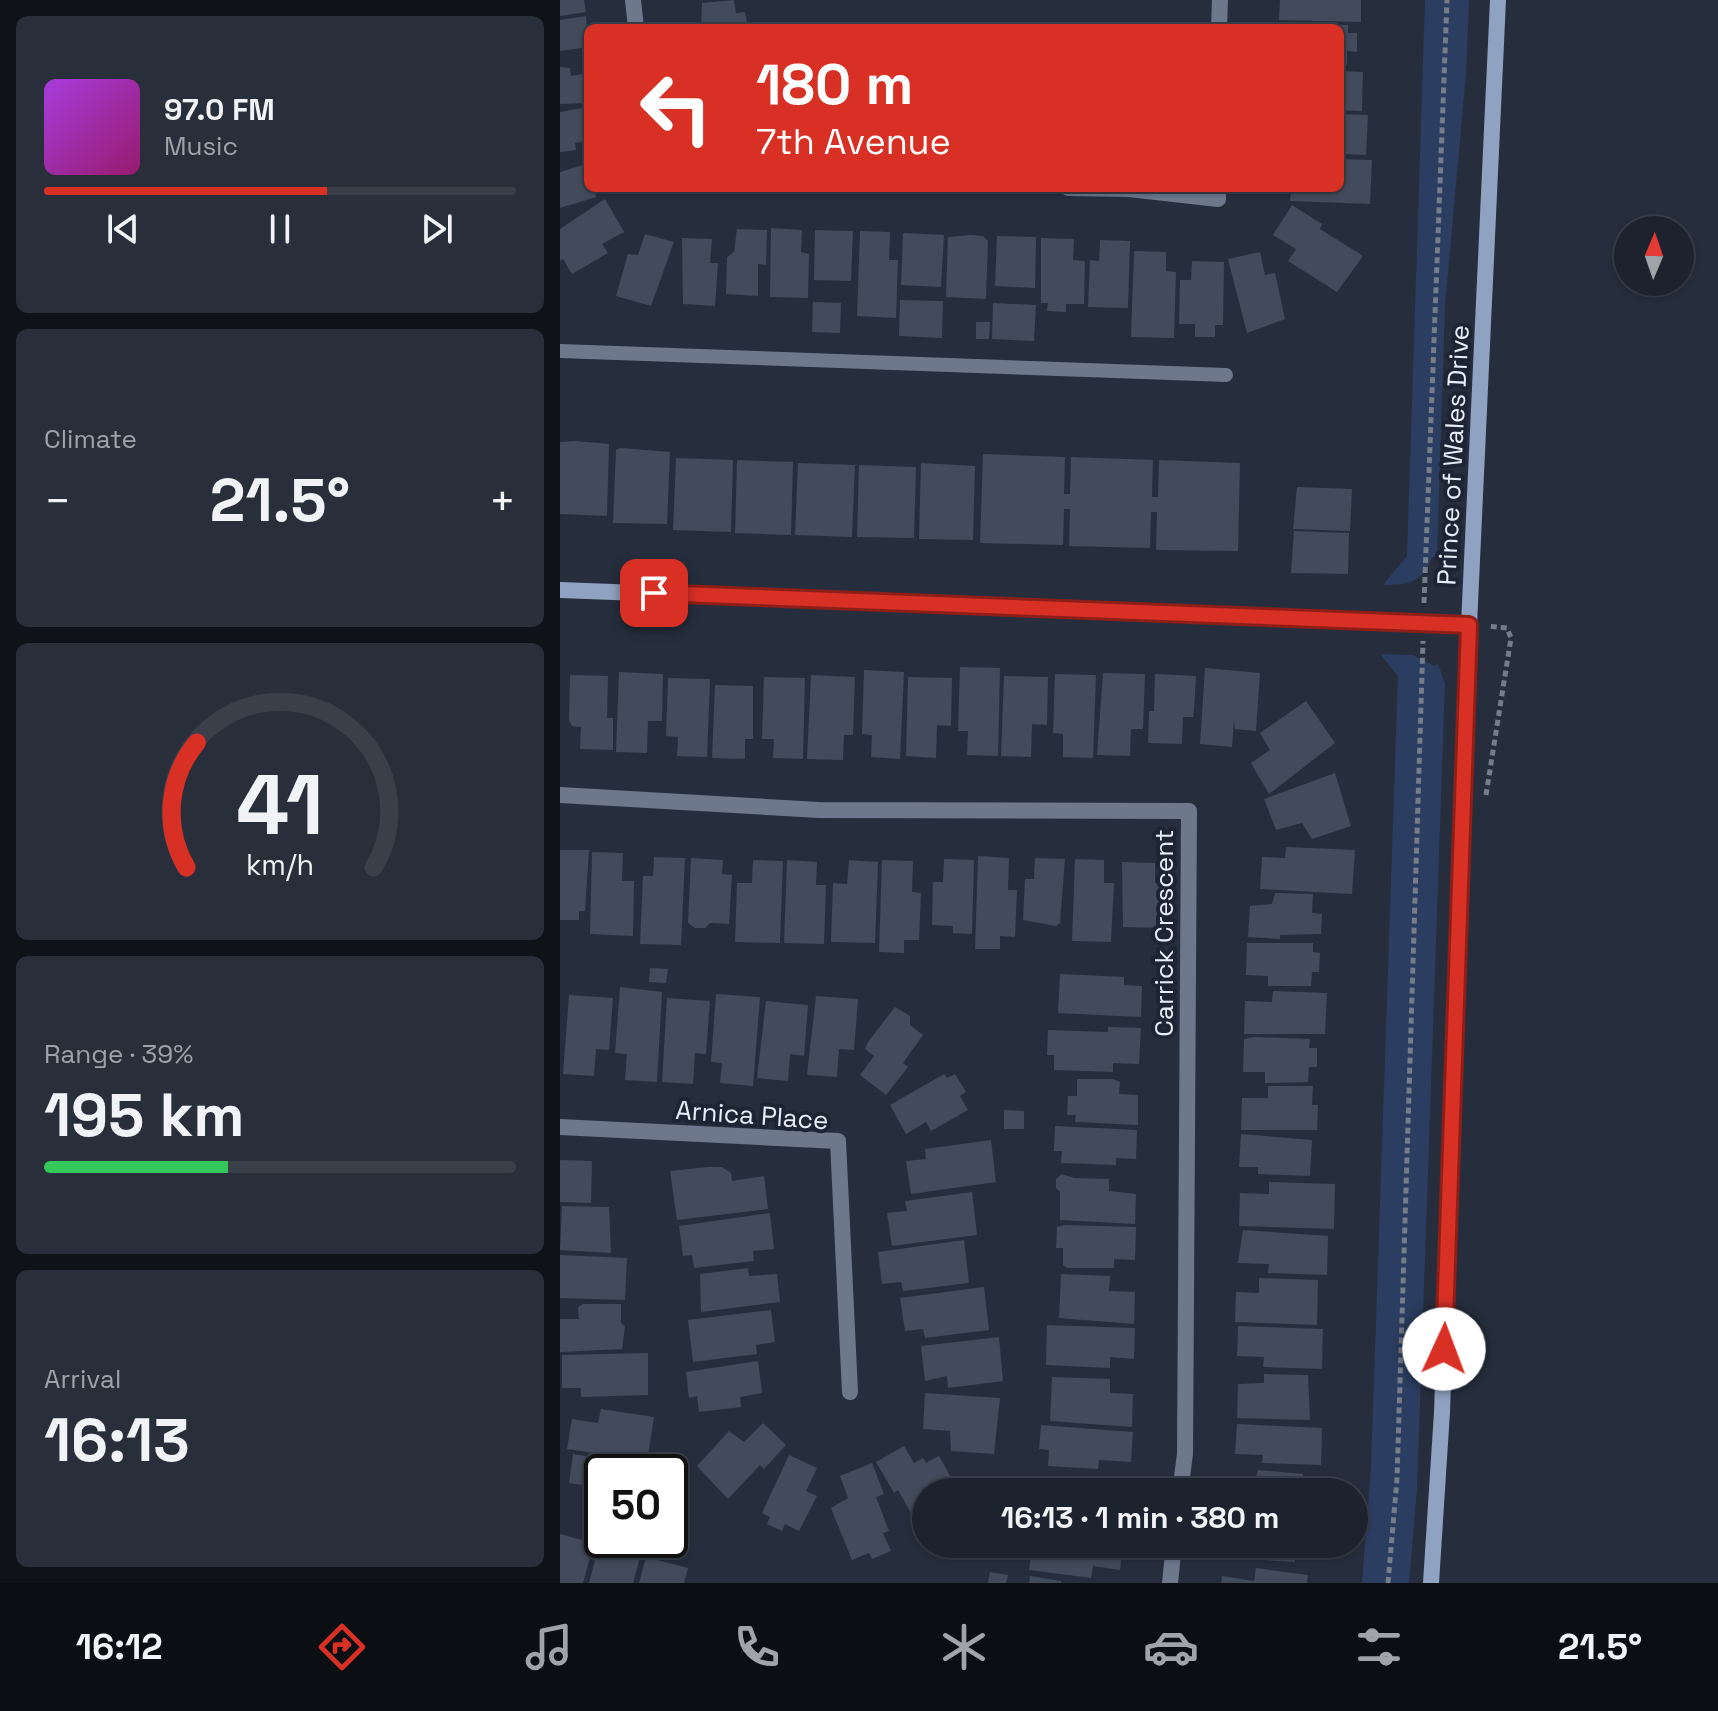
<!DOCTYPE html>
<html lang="en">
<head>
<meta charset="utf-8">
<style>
	body { margin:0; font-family:"Space Grotesk",sans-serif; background:#292f3a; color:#f1f3f6; height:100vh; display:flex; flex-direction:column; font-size:30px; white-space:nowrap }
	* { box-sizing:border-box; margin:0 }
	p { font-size:26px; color:#a0a4aa }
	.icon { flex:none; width:44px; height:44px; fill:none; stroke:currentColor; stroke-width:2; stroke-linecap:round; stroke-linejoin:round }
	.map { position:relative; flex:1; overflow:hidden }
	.sheet { display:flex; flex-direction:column; gap:16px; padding:16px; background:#0f1319; width:560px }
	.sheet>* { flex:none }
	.guide { position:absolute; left:24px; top:24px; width:760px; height:168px; border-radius:12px; box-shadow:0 2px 6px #0004,0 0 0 2px #3a3f4a; background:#d93025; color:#fff; overflow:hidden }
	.needle { width:52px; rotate:2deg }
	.fabs { position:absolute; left:1054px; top:216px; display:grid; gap:16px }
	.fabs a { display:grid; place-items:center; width:80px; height:80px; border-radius:50%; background:#1c222e; box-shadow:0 2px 6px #0004,0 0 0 2px #3a3f4a; font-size:40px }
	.speed { position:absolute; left:24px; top:1454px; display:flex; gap:16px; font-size:40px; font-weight:700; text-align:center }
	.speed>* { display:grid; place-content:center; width:104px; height:104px; border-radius:50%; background:#1c222e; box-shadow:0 2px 6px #0004,0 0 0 2px #3a3f4a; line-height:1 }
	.speed .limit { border:4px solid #111; border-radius:12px; background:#fff; color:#111 }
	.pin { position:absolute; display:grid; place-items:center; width:68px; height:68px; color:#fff; margin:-34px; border-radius:16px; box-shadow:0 4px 12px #0006 }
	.me { position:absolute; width:88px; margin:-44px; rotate:2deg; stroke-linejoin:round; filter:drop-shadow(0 0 6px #0008) }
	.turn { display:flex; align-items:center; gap:28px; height:168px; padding:0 40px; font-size:36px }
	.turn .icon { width:104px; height:104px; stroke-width:2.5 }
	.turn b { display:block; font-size:56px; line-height:68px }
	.big { font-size:60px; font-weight:700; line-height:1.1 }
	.sheet .widget { flex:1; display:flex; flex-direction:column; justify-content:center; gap:12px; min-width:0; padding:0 28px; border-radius:12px; background:#292f3a }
	.sheet .dial { align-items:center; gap:0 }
	.dial svg { height:208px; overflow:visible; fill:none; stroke:#3a3f4a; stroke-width:7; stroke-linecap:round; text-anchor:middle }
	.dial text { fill:#f1f3f6; stroke:none }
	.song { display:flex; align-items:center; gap:24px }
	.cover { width:96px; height:96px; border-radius:12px; background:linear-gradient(135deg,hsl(280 70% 55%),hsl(320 70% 35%)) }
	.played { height:8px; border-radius:4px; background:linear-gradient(90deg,#d93025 60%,#3a3f4a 60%) }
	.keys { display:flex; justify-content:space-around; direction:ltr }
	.heat { display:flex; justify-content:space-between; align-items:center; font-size:44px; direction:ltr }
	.charge { height:12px; border-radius:6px; background:linear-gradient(90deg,#34c759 39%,#3a3f4a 0) }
	.trip { position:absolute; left:352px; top:1478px; width:456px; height:80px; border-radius:40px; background:#1c222e; box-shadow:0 2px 6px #0004,0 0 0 2px #3a3f4a; font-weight:700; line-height:80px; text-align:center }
	.menu { display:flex; height:128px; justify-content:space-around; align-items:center; background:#0b0e12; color:#a0a4aa }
	.menu .icon { width:56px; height:56px }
	.menu .active { color:#d93025 }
	.menu b { font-size:36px; color:#f1f3f6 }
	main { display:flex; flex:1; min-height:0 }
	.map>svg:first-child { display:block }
	.green { fill:#2b3d60 }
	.building { fill:#424b5b }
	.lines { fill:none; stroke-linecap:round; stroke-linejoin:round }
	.path { stroke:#757d8a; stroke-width:5; stroke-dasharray:6 4; stroke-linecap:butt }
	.lane { stroke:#6d788c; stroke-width:14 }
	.street { stroke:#6d788c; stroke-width:16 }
	.secondary { stroke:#90a2c1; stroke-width:16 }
	.route-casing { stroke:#8d1f18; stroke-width:20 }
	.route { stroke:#d93025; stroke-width:14 }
	.labels { text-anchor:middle; stroke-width:8; stroke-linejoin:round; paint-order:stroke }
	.street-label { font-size:26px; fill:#e8eef8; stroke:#1d2433 }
</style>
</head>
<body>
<main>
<section class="sheet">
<div class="widget">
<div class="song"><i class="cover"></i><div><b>97.0 FM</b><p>Music</p></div></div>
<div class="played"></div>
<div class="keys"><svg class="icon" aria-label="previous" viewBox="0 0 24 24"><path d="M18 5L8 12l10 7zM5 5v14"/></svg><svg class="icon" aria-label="pause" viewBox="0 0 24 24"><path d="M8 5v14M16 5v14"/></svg><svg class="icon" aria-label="next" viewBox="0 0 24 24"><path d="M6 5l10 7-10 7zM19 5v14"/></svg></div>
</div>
<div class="widget"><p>Climate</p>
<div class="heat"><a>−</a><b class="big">21.5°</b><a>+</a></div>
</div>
<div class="widget dial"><svg viewBox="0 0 100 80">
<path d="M14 69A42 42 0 1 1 86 69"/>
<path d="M14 69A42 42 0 0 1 18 21" stroke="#d93025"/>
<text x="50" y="56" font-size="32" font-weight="700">41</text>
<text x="50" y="72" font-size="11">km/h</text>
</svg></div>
<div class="widget"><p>Range · 39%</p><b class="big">195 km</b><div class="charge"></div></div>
<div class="widget"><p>Arrival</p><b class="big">16:13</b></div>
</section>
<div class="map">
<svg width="1158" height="1583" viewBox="0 0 1158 1583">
	<rect width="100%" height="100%" fill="#262e3d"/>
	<g class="green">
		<path d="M865,0H909L906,74L885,306L877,557H872C864,582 847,585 823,585L847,556Z"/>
		<polygon points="820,654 853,655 874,666 878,664 885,683 857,1489 849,1583 802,1583 811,1467 838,676"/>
	</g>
	<g class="building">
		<polygon points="0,0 24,0 26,12 0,16"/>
		<polygon points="174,0 176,13 185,12 188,28 141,28 142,3"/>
		<polygon points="720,0 801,0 801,22 719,20"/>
		<polygon points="26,16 28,47 0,51 0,20"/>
		<polygon points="719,24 788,25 788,33 797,33 797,52 787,51 787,65 780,65 780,28 719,28"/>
		<polygon points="0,67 10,68 11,76 28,73 28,103 0,104"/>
		<polygon points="780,71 803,72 802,111 780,110"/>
		<polygon points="28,107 28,141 15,143 16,150 0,152 0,112"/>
		<polygon points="780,114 808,115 806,155 780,154"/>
		<polygon points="780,159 812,160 810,204 730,201 731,188 780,188"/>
		<polygon points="26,164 28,188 34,188 36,197 0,208 0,172"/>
		<polygon points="45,199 64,232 42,244 48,253 12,274 3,259 0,261 0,229"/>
		<polygon points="732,205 762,224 760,229 803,256 777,292 728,261 736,249 713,235"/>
		<polygon points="211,228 242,230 241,252 249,254 248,298 210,297"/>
		<polygon points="177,229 207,230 206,265 198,264 198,296 166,294 167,257 174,252"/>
		<polygon points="255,230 293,231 291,281 254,280"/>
		<polygon points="300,231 330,232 329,260 338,260 336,318 297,316"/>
		<polygon points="343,233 384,235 381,287 341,285"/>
		<polygon points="85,234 114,242 91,306 56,296 68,254 78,255"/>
		<polygon points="410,235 423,236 428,241 426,299 386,297 388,237"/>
		<polygon points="437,236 476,237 475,288 435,286"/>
		<polygon points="122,238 152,239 150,263 158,263 155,306 123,304"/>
		<polygon points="481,238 514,239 513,260 525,261 524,304 506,304 506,312 487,311 488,303 481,303"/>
		<polygon points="540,240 570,241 568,308 528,307 530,260 539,261"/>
		<polygon points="574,251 606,252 606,271 616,272 614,338 571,337"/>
		<polygon points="700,252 705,275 715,273 725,319 687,333 668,259"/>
		<polygon points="632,261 664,262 663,325 655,325 655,337 635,337 635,324 619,324 620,280 631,280"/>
		<polygon points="340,300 383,301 382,338 339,336"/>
		<polygon points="253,302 281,303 280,333 252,332"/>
		<polygon points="433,303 476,305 474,341 432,339"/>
		<polygon points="416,322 430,322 429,339 416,339"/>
		<polygon points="15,441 49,444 47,516 0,514 0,442"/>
		<polygon points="60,448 110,452 107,524 53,523 56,450"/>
		<polygon points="423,454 505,457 504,494 510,494 511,457 593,460 592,497 598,497 599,460 680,463 678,551 596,550 597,512 591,512 590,548 509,546 510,509 504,509 503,545 420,543"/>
		<polygon points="116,458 173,460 171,532 113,530"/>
		<polygon points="177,460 233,462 231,535 175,533"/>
		<polygon points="238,463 295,465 292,537 235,535"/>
		<polygon points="361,463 415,466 413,540 359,539"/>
		<polygon points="299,465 356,467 354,538 297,537"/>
		<polygon points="737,487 792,489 790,531 733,529"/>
		<polygon points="734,531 789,533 788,574 731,573"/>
		<polygon points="400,667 440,668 438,756 407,755 408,731 398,731"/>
		<polygon points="645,668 700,673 696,731 675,729 674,720 672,747 640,744"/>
		<polygon points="304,670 344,672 340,759 311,757 312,735 302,734"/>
		<polygon points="59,672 103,674 102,721 88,721 87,753 56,752"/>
		<polygon points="543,673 585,674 583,729 571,729 570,756 537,755"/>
		<polygon points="495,674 536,675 533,758 503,757 503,734 493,733"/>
		<polygon points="595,674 636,676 634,711 633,717 623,717 622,744 588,743 589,711 594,711"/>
		<polygon points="10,675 48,676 47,718 53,718 53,750 20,749 21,727 12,726 9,720"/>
		<polygon points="251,675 295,677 293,735 284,735 283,760 247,759"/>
		<polygon points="444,676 488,677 487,725 472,724 471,757 441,756"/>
		<polygon points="204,677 245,678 243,759 213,758 214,739 202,739"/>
		<polygon points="348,677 392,678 391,726 377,725 376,758 346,756"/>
		<polygon points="108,678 150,679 147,757 117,756 118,737 106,736"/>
		<polygon points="155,685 193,686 193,739 185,739 185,759 152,758"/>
		<polygon points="746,701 775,743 709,794 691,763 710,750 700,733"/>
		<polygon points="775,773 791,826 752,839 742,823 716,830 704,799"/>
		<polygon points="726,847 795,850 792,894 700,889 702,857 725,858"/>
		<polygon points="0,850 29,850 25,911 19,911 19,920 0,920"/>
		<polygon points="32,852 63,853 62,881 74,881 73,936 30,934"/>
		<polygon points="418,856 449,858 448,890 457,890 455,937 440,936 440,949 415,949"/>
		<polygon points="94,857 125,858 121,945 80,944 83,876 93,876"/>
		<polygon points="131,858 163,860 162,874 172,875 169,924 150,923 145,928 135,928 128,923"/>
		<polygon points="475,858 505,859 500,923 496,926 463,920 465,879 474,879"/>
		<polygon points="384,859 414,860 412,934 393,933 393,926 372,925 373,882 383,882"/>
		<polygon points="515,859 544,860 544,883 554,883 551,942 512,941"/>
		<polygon points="193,860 223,861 220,943 175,942 177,883 192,883"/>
		<polygon points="227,860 257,862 256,885 266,885 264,944 224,943"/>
		<polygon points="289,860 318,862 315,943 271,942 273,883 287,884"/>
		<polygon points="322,860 353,861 352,892 361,893 359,940 344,940 344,953 319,952"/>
		<polygon points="562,862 595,863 595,883 605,883 604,928 563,927"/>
		<polygon points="715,893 753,894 752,913 762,914 761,934 720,935 720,939 688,937 690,906 712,904"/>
		<polygon points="687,943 753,943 753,952 760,953 759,972 752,972 751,986 708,986 708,976 686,975"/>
		<polygon points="90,968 108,969 106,983 89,982"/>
		<polygon points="500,974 564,977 564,985 582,986 581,1017 498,1013"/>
		<polygon points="60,987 102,992 97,1082 65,1080 67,1054 55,1053"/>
		<polygon points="713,991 767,993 765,1034 684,1034 685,1001 712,1002"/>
		<polygon points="156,994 200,997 193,1086 160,1083 162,1063 151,1062"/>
		<polygon points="9,995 53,998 49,1050 36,1049 34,1076 3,1074"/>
		<polygon points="256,996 298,999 294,1050 279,1049 277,1077 247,1075"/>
		<polygon points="107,998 150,1001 146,1054 135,1053 133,1084 102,1082"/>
		<polygon points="206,1001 248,1005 244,1056 230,1054 228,1081 197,1078"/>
		<polygon points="335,1007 350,1016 350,1025 363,1035 343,1063 348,1067 326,1095 300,1075 314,1056 305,1049 308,1042"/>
		<polygon points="548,1027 581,1028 579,1064 553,1063 553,1072 494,1070 494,1055 487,1055 488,1030 548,1032"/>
		<polygon points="694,1037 750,1039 749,1048 757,1048 757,1067 749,1067 748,1082 705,1083 705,1072 683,1072 684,1039"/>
		<polygon points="384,1074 387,1078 395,1074 406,1092 400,1096 408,1110 371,1131 366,1122 346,1134 330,1105"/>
		<polygon points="517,1079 553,1079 560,1082 559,1094 578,1095 578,1125 515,1122 516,1115 507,1115 508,1096 517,1096"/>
		<polygon points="708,1086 753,1086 752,1105 758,1105 757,1130 681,1130 682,1098 708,1098"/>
		<polygon points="444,1110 464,1111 464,1129 444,1129"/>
		<polygon points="495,1126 577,1130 576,1159 556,1158 556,1165 501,1163 502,1151 494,1151"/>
		<polygon points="681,1134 752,1140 750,1176 698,1174 698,1167 679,1167"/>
		<polygon points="431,1140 436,1182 351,1194 346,1161 366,1159 365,1149"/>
		<polygon points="0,1160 32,1161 31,1203 0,1202"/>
		<polygon points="148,1167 162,1167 171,1173 172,1181 204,1176 208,1209 117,1220 110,1171"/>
		<polygon points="502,1174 514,1178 549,1179 549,1191 576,1194 575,1224 500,1220 500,1192 496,1188 496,1179"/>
		<polygon points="709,1182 775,1184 774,1229 679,1226 680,1193 709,1194"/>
		<polygon points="412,1192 417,1235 332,1246 327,1213 347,1211 345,1201"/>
		<polygon points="2,1206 49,1207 51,1253 0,1250"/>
		<polygon points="210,1213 214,1249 193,1251 194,1261 134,1268 132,1255 123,1256 119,1226"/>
		<polygon points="504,1225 576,1227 575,1260 554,1259 554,1268 507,1268 503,1265 503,1248 496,1248 497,1227"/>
		<polygon points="683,1230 768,1236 767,1275 708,1273 709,1264 678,1263"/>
		<polygon points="404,1240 409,1283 343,1291 341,1282 322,1284 318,1252"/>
		<polygon points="0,1255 67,1258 65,1300 0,1298"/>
		<polygon points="188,1268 189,1276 217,1274 220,1302 141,1312 140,1274"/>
		<polygon points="501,1274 550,1276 549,1291 575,1292 574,1324 499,1318"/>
		<polygon points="699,1278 758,1280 757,1325 675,1322 676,1292 699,1293"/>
		<polygon points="424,1287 429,1330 365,1338 363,1329 345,1331 340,1298"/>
		<polygon points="23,1304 61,1304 61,1323 65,1326 62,1349 0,1352 0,1319 19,1319 18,1307"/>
		<polygon points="211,1310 215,1342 196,1345 197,1354 133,1362 128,1320"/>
		<polygon points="487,1325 575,1328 574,1359 550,1357 550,1368 486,1365"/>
		<polygon points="678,1326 763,1329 762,1369 703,1367 704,1357 677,1356"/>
		<polygon points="439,1337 443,1381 388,1388 387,1376 365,1381 361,1346"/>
		<polygon points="88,1353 88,1395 21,1397 21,1388 2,1388 2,1355"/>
		<polygon points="198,1361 202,1393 180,1397 181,1407 139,1412 137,1396 129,1398 126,1372"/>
		<polygon points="704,1374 748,1375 750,1420 677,1418 678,1384 704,1383"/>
		<polygon points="492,1377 550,1379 550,1393 573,1394 572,1427 490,1421"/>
		<polygon points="365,1393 440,1398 434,1454 391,1451 390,1431 363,1429"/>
		<polygon points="41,1409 94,1417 87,1461 7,1449 12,1419 38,1423"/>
		<polygon points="203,1423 226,1445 204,1469 200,1465 168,1499 137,1466 169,1431 184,1442"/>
		<polygon points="677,1424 762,1428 761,1465 702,1463 703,1455 675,1454"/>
		<polygon points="481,1425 573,1432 571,1462 539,1460 538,1469 488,1466 489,1450 479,1449"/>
		<polygon points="344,1446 354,1463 363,1458 366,1463 379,1456 399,1492 366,1492 366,1540 338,1490 334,1493 316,1462"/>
		<polygon points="13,1454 93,1467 93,1472 42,1472 42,1499 34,1498 36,1487 9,1483"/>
		<polygon points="229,1455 257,1468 246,1491 257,1496 239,1531 225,1524 222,1531 207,1524 210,1517 202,1513"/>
		<polygon points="312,1463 324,1494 316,1497 329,1531 323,1533 331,1551 312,1559 309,1553 292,1560 271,1508 288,1498 280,1476"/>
		<polygon points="698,1470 743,1474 742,1492 671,1492 672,1479 695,1481"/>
		<polygon points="500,1477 542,1481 545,1484 545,1492 498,1492"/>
		<polygon points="0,1534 34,1543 23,1583 0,1583"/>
		<polygon points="473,1544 563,1544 560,1570 533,1566 531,1578 469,1570"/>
		<polygon points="667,1544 736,1544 735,1562 688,1559 689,1549 667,1548"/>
		<polygon points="39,1545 80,1557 73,1583 29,1583"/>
		<polygon points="86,1557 128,1568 124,1583 79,1583"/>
		<polygon points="696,1568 748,1575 747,1583 661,1583 662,1576 694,1581"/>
		<polygon points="430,1572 448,1575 446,1583 428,1583"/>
		<polygon points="470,1576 501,1581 501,1583 469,1583"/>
	</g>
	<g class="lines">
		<g class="path">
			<polyline points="864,603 887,0"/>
			<polyline points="926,795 951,638 947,628 927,626"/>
			<polyline points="828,1583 837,1479 863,641"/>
		</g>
		<polyline class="lane" points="0,351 666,375"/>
		<g class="street">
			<polyline points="73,0 76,28"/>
			<polyline points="659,28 660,0"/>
			<polyline points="508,188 569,189 658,199 658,188"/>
			<polyline points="0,795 259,810 629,811 625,1454 620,1492"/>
			<polyline points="0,1127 278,1141 290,1392"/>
			<polyline points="610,1583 614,1544"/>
		</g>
		<g class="secondary">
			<polyline points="0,590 909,625"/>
			<polyline points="871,1583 882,1412 909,625 938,0"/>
		</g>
	</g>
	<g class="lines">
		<g class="route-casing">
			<polyline id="route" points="94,593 909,625 884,1349"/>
		</g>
		<use href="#route" class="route"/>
	</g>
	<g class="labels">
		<g class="street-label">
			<text transform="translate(893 455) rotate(-87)" y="9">Prince of Wales Drive</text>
			<text transform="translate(604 933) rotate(-90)" y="9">Carrick Crescent</text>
			<text transform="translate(192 1115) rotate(4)" y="9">Arnica Place</text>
		</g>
	</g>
</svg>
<div class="fabs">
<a><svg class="needle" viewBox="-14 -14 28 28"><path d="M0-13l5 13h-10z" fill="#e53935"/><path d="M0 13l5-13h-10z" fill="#a0a4aa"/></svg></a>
</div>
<div class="speed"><div class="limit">50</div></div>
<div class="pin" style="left:94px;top:593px;background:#d93025"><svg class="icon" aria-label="arrive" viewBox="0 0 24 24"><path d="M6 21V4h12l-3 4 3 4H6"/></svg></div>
<svg class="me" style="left:884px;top:1349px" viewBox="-20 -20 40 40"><circle r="19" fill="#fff"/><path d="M0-13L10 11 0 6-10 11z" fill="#d93025"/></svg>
<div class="trip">16:13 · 1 min · 380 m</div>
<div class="guide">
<div class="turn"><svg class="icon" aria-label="left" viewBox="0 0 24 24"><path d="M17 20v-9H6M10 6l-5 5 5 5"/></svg><div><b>180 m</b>7th Avenue</div></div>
</div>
</div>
</main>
<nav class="menu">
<b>16:12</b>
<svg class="icon active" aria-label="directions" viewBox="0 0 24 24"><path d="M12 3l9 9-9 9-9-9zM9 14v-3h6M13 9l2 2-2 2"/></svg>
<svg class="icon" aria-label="music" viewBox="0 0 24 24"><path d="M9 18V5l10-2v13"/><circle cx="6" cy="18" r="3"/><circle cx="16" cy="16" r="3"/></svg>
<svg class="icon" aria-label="phone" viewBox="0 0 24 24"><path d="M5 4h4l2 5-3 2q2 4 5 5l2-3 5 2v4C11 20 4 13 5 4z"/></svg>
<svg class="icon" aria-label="climate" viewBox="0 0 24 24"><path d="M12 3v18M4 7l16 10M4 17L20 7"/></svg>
<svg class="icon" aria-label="car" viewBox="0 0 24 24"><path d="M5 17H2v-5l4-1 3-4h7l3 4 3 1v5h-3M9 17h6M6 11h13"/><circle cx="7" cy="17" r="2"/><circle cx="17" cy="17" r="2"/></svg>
<svg class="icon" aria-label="filters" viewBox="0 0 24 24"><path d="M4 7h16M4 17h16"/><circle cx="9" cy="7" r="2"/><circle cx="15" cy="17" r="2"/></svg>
<b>21.5°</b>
</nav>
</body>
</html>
